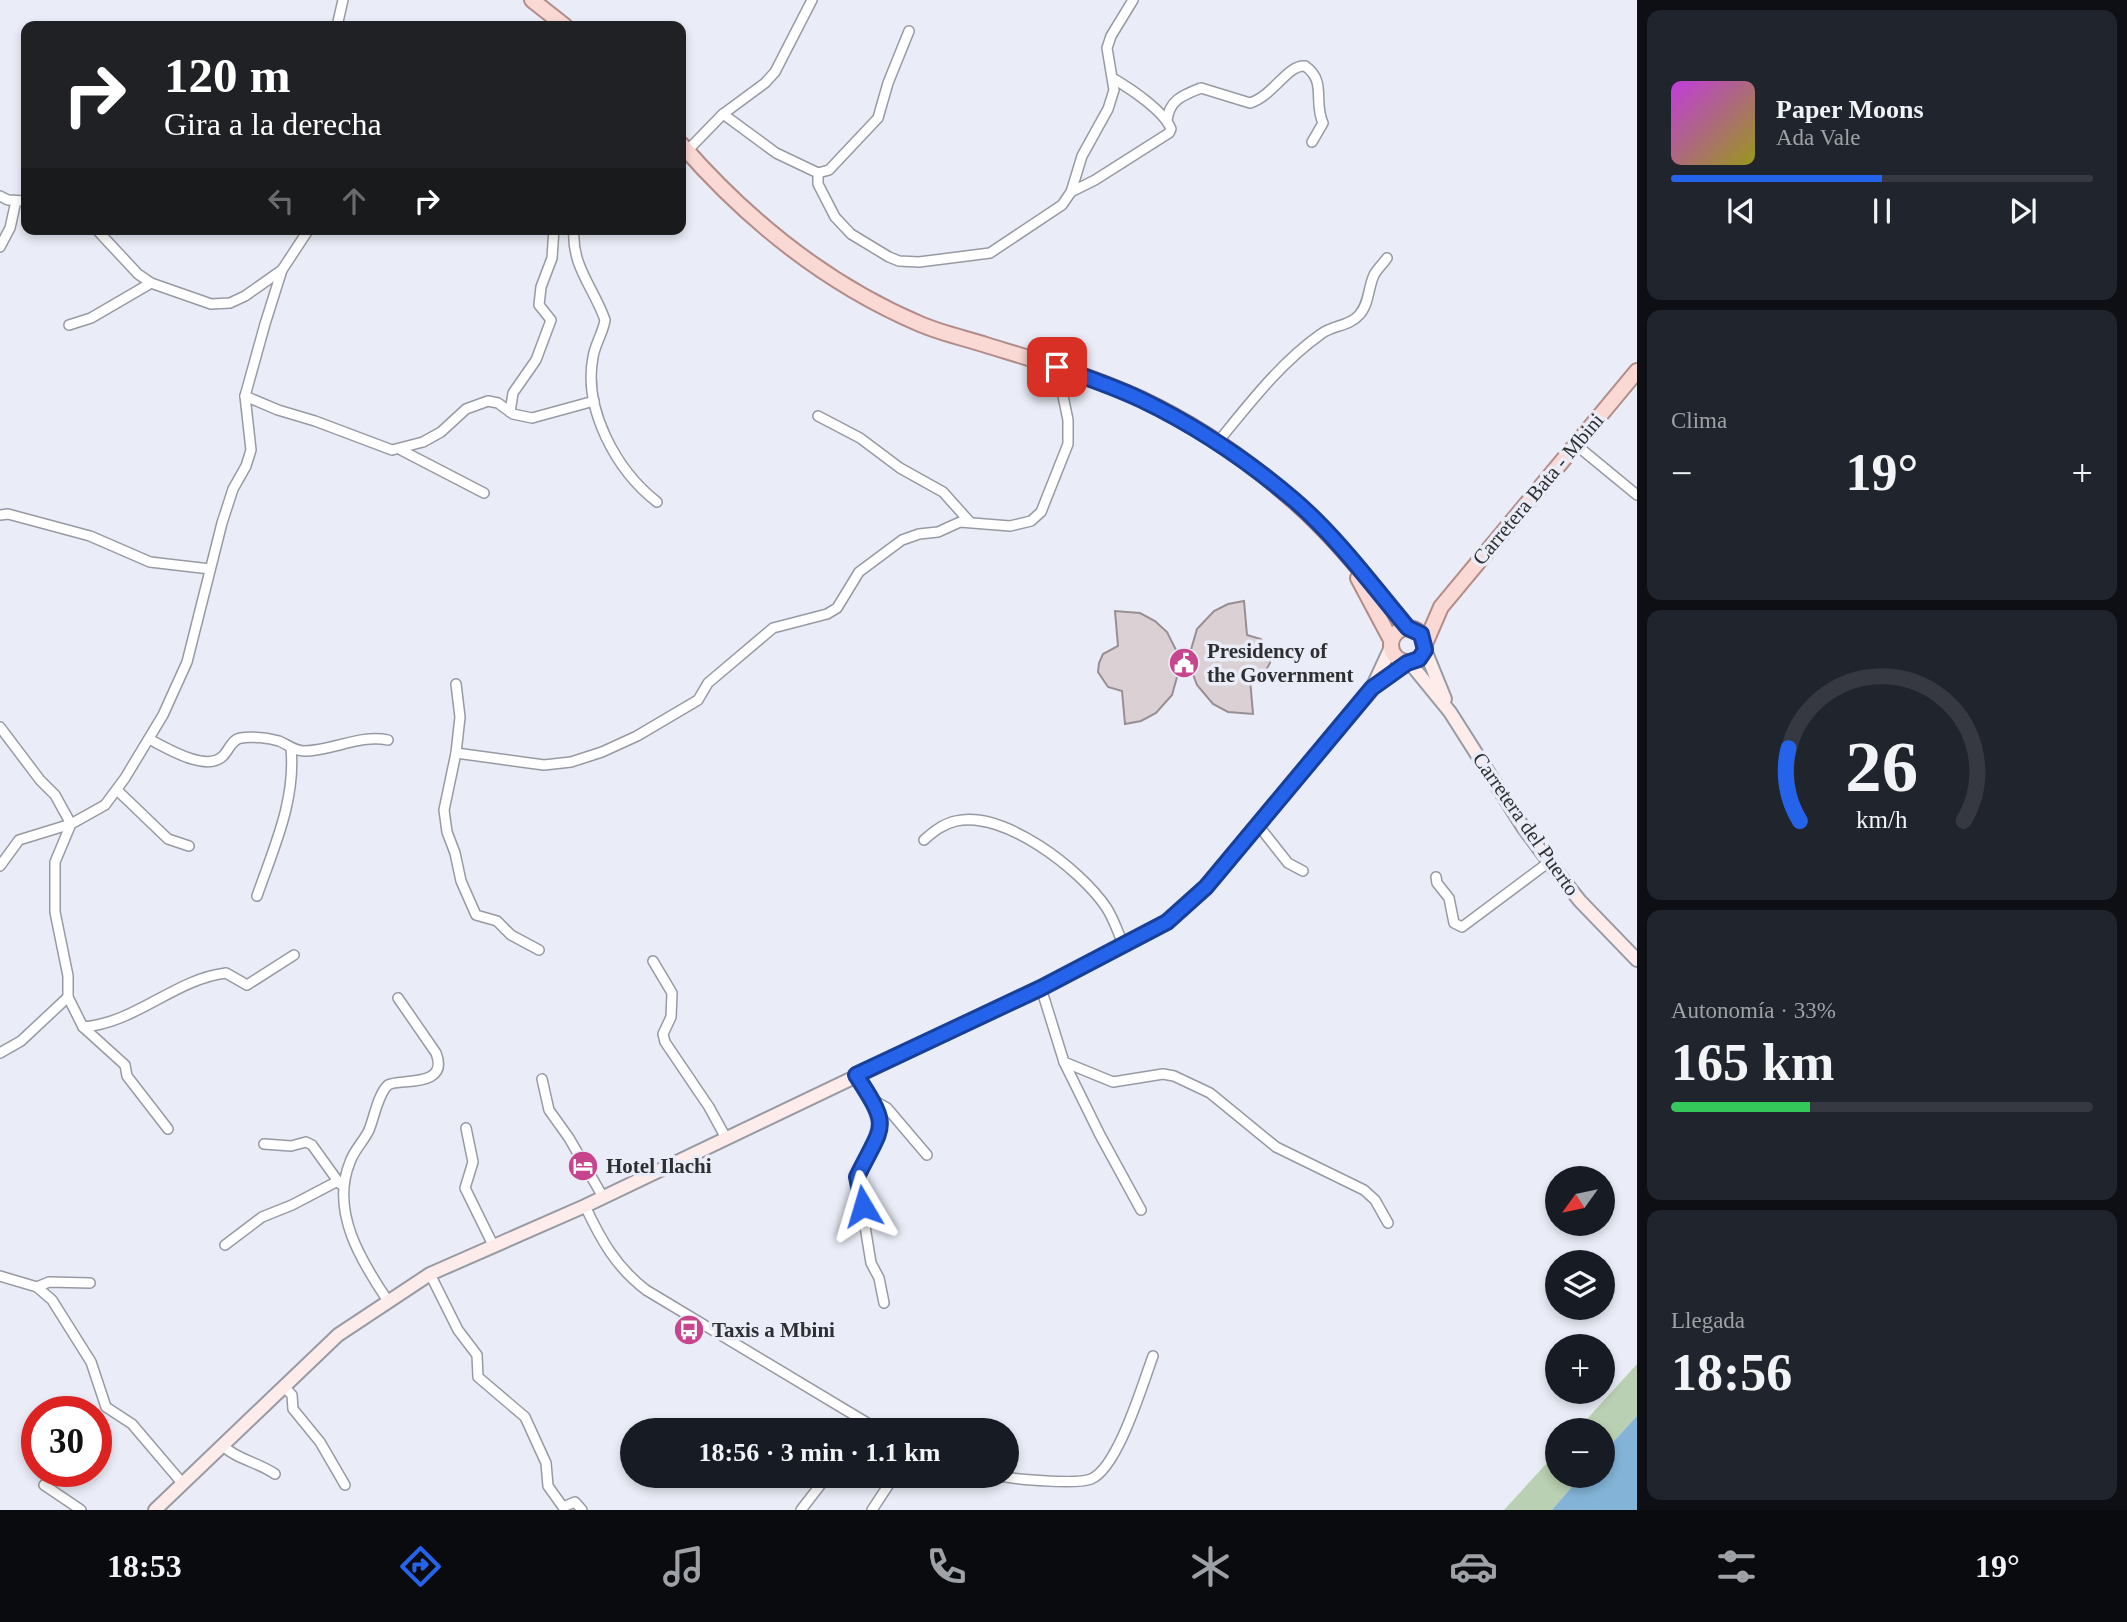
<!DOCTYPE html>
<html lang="es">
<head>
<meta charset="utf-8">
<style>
	body { margin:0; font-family:"Times New Roman",serif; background:#20242c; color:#f1f3f6; height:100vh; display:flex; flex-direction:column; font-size:26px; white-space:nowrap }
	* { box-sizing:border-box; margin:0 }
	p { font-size:23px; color:#9ea1a6 }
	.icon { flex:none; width:38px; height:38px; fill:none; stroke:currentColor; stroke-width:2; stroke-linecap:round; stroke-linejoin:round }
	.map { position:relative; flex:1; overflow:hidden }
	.side { display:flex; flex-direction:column; gap:10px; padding:10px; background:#0d0f14; width:490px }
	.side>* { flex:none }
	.guide { position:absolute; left:21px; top:21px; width:665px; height:214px; border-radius:14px; box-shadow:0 4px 10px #0003; background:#202124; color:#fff; overflow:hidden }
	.needle { width:46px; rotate:237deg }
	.buttons { position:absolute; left:1545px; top:1166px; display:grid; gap:14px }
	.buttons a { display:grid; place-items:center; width:70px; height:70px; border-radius:50%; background:#171b24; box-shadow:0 4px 10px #0003; font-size:35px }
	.speed { position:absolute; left:21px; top:1396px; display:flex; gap:14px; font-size:35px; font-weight:700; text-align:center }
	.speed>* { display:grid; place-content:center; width:91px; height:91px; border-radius:50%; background:#171b24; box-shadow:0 4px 10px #0003; line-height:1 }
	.speed .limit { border:10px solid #d22; background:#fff; color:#111 }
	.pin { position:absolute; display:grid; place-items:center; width:60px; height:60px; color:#fff; margin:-30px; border-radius:14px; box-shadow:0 4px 10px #0006 }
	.me { position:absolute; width:77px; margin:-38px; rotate:353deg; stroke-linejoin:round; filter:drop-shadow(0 0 5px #0008) }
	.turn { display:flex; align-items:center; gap:24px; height:147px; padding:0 28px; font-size:32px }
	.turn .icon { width:91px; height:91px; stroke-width:2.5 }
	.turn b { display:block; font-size:49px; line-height:60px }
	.lanes { display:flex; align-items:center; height:66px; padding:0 28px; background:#0003; justify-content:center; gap:35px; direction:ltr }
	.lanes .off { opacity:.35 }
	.big { font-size:52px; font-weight:700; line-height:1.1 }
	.side .card { flex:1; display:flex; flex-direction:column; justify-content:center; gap:10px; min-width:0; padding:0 24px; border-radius:14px; background:#20242c }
	.side .dial { align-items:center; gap:0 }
	.dial svg { height:182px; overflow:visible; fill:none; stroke:#363941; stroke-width:7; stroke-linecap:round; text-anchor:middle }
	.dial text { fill:#f1f3f6; stroke:none }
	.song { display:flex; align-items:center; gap:21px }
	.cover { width:84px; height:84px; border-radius:10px; background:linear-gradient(135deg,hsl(290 70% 55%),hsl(60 70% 35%)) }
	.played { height:7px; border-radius:4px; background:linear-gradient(90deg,#2563eb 50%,#363941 50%) }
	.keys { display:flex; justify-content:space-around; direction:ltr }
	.heat { display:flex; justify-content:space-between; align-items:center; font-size:38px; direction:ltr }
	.charge { height:10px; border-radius:5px; background:linear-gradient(90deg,#34c759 33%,#363941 0) }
	.trip { position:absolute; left:620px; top:1418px; width:399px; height:70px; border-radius:35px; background:#171b24; box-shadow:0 4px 10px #0003; font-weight:700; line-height:70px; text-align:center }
	.tabs { display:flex; height:112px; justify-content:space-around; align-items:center; background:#090b0e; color:#9ea1a6 }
	.tabs .icon { width:49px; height:49px }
	.tabs .selected { color:#2563eb }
	.tabs b { font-size:32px; color:#f1f3f6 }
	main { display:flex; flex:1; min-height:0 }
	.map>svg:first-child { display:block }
	.green { fill:#bad0b2 }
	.water { fill:#83b4d7 }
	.building { fill:#dbd0d4; stroke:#998f93; stroke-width:2 }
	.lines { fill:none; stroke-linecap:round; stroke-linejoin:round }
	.street-casing { stroke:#989aa3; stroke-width:12 }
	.secondary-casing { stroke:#989aa3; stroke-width:16 }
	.primary-casing { stroke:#b18c89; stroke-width:18 }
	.street { stroke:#fff; stroke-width:9 }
	.secondary { stroke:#fdecea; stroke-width:12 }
	.primary { stroke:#fad8d4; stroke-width:14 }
	.route-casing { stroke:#184099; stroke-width:18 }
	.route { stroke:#2563eb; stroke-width:12 }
	.labels { text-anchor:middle; stroke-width:7; stroke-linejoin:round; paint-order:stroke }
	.street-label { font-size:21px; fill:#2e2f32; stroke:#eaedf7 }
	.poi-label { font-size:21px; font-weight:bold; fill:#2e2f32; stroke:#eaedf7; text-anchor:start }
</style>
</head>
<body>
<main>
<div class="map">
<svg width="1637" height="1510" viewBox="0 0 1637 1510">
	<rect width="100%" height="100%" fill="#eaedf7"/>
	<g class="green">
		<polygon points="1637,1364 1637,1416 1603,1453 1603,1430 1577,1430"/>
		<polygon points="1557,1452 1558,1475 1582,1475 1552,1510 1504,1510"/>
	</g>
	<polygon class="water" points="1637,1416 1637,1510 1552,1510 1582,1475 1603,1475 1603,1453"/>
	<polygon class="building" points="1244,601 1247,635 1261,639 1270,653 1270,663 1265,672 1250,679 1253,714 1228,712 1213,704 1197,685 1191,669 1179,670 1172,695 1156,713 1141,721 1125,724 1122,691 1108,687 1098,672 1099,663 1103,654 1118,646 1115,611 1140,613 1155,621 1167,632 1178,654 1190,653 1197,629 1214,611 1228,604"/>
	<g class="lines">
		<g class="street-casing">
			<g id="street">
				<polyline points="337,26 343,0"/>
				<polyline points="723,114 776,153 818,173 818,184 835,217 851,234 889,257 899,261 919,262 990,253 1062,205 1071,192 1082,156 1108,109 1114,90 1107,48 1111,36 1133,0"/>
				<path d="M1167,121C1169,100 1183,95 1201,88L1250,103C1273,96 1288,64 1305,66C1327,81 1313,102 1323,123L1312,142"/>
				<polyline points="687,151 723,114 765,83 775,72 812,0"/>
				<polyline points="818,173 829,170 878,118 888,83 909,31"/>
				<path d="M1071,192L1095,180L1169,133L1171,129C1164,111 1131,89 1114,79"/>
				<polyline points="0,196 8,200 26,201"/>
				<polyline points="96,229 138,274 151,283 211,304 230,303 245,296 282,270"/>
				<path d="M574,229C571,266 594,288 605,320C603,333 595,344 593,357C583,409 616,470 657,502"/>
				<polyline points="0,247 10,228 16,201"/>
				<polyline points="69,325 91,318 151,283"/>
				<polyline points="245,396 278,410 315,421 392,450 423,442 441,432 466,409 488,401 498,403 513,414 532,418 594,401"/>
				<polyline points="510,412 513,393 536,360 551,320 539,305 541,287 552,258 554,229"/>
				<polyline points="818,416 860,438 900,468 943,492 969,521"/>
				<path d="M1217,443C1249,404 1280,363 1321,334C1333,325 1350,326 1359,315C1369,305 1368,288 1374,275C1377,269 1383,264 1387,258"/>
				<polyline points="1575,444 1637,495"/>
				<polyline points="401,450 484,493"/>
				<polyline points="0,515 8,514 90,536 150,562 210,569"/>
				<polyline points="456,684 460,717 456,753 444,810 447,832 455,853 461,881 476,915 497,921 511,935 539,950"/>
				<polyline points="0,727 40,780 55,795 71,824 19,840 0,866"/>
				<path d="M149,739C165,747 206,773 223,756C229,750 232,739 241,738C251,736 269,738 279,741C287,744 294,751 304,751C332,751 360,734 388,740"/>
				<polyline points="456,753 544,765 571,762 602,752 637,736 698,700 708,683 773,628 827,614 837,608 859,572 902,540 919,534 938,532 960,522 1010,526 1031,521 1041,512 1068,444 1068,420 1057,367"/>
				<polyline points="117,790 168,839 189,846"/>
				<polyline points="1258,825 1288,863 1303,871"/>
				<path d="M924,840C934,831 943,824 956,821C1004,810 1080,869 1106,907C1114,919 1118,933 1124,946"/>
				<polyline points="1436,877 1437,883 1449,898 1454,923 1462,927 1549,862"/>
				<path d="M257,896C274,847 296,800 291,748"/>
				<polyline points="653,961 672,993 671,1017 663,1034 665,1042 709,1107 726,1138"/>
				<polyline points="1041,988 1064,1062 1100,1135 1141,1210"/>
				<polyline points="68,997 83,1027 125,1065 127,1076 168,1129"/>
				<path d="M83,1027C136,1023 175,979 226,973L247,985L294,955"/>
				<polyline points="0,1053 21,1041 68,997 68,976 55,912 55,862 71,824 105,805 125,778 163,715 187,662 222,523 233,489 246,466 251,450 245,396 265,324 282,270 309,229"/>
				<polyline points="1064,1062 1113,1082 1163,1074 1174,1076 1210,1093 1276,1147 1364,1190 1375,1200 1388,1223"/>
				<polyline points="856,1075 873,1100 881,1119 874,1146 857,1177 871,1263 879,1278 884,1303"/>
				<polyline points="542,1079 549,1110 569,1138 603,1197"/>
				<polyline points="873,1100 887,1108 927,1155"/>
				<polyline points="466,1128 473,1162 465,1188 493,1245"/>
				<polyline points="264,1144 291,1146 306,1142 312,1145 340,1184"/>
				<path d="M585,1206C601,1240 616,1267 646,1290L879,1430"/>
				<polyline points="225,1245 262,1217 292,1205 336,1182"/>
				<polyline points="430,1274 458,1330 477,1355 478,1377 525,1417 546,1463 548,1486 563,1507 575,1502 582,1510"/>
				<polyline points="0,1276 37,1287 52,1300 91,1362 106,1407 132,1424 183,1484"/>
				<polyline points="37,1287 49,1282 90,1283"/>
				<path d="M388,1301C361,1261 330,1211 350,1162C354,1150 364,1141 369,1130C374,1118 378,1094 388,1085C398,1078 450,1089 436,1053L398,998"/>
				<polyline points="284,1387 292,1395 293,1409 320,1442 345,1485"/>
				<path d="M223,1446C238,1460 258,1462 275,1474"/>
				<path d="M995,1475C1011,1479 1076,1485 1091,1479C1118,1468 1143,1383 1153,1356"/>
				<polyline points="44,1485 81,1510"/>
				<polyline points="801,1510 828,1475"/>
				<polyline points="872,1510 895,1475"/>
			</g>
		</g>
		<g class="secondary-casing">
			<g id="secondary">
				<polyline points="1425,650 1445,699"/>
				<polyline points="1410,663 1450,712 1523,827 1549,862 1580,901 1637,960"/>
				<polyline points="1377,684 1407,663"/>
				<polyline points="155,1510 338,1335 430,1274 585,1206 1041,988 1167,922 1206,887 1335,733 1372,688 1391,647"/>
			</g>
		</g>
		<g class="primary-casing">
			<g id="primary">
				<polyline points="532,0 565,26"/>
				<path d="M681,144C748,221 826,284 920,324C941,333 964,338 986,345C1038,361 1091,376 1141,399C1196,425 1250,462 1295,502C1337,539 1372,585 1408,628"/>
				<polyline points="1358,578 1391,640"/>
				<circle cx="1408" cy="645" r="17"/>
				<polyline points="1425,644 1441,607 1637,371"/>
			</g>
		</g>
		<use href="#street" class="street"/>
		<use href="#secondary" class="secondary"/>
		<use href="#primary" class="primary"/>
	</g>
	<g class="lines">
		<g class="route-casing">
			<path id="route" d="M863,1206L857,1177C883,1123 892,1130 856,1075L1041,988L1167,922L1206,887L1372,688L1407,663L1419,659L1425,650L1421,634L1408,628C1372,585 1337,537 1294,500C1248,461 1196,426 1142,400C1115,387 1086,377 1057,367"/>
		</g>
		<use href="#route" class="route"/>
	</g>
	<defs>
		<g id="civic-disc" transform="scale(1.575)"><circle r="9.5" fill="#c7458c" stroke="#eaedf7"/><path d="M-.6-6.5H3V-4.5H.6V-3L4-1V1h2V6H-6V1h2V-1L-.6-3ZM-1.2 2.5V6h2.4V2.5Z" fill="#fff"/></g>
		<g id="hotel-disc" transform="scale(1.575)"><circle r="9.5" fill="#c7458c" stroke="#eaedf7"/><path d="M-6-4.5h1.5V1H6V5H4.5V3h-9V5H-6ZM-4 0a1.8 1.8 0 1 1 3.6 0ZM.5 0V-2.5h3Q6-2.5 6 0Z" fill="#fff"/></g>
		<g id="bus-disc" transform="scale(1.575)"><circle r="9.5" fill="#c7458c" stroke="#eaedf7"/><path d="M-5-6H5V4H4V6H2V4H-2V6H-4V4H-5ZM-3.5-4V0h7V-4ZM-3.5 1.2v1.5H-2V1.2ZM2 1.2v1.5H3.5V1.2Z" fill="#fff"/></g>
	</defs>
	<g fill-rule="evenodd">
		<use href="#civic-disc" x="1184" y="663"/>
		<use href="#hotel-disc" x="583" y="1166"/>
		<use href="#bus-disc" x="689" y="1330"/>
	</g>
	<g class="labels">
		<g class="street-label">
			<text transform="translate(1538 489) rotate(-50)" y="7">Carretera Bata - Mbini</text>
			<text transform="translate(1526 824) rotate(55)" y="7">Carretera del Puerto</text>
		</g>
		<g class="poi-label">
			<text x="1207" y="658">Presidency of<tspan x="1207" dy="24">the Government</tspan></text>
			<text x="606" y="1173">Hotel Ilachi</text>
			<text x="712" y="1337">Taxis a Mbini</text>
		</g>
	</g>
</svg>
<div class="buttons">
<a><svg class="needle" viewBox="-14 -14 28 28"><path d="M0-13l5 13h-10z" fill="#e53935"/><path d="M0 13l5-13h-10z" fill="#9ea1a6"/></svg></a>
<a><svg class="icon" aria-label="layers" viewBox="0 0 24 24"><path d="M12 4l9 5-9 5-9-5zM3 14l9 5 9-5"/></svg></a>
<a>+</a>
<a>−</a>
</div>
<div class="speed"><div class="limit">30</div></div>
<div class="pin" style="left:1057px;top:367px;background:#d93025"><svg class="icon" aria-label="arrive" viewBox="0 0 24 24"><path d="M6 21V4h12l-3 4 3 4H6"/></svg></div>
<svg class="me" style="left:863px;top:1206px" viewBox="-20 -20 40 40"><path d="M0-17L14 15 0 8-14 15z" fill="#2563eb" stroke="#fff" stroke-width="4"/></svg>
<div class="trip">18:56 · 3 min · 1.1 km</div>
<div class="guide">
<div class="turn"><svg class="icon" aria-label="right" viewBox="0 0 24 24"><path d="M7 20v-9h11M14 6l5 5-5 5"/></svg><div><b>120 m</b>Gira a la derecha</div></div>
<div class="lanes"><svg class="icon off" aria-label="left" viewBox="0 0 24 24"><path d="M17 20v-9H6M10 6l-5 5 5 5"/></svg><svg class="icon off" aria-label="ahead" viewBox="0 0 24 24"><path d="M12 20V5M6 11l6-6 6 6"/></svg><svg class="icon" aria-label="right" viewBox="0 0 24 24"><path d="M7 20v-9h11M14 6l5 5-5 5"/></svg></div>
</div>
</div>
<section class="side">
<div class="card">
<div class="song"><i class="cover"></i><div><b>Paper Moons</b><p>Ada Vale</p></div></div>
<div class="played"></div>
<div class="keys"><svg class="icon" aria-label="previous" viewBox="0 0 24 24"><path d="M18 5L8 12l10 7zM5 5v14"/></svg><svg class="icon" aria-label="pause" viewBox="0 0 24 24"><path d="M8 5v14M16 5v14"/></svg><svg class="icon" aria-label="next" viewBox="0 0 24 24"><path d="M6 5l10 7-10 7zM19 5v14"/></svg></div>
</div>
<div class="card"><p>Clima</p>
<div class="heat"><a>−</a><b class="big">19°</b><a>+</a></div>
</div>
<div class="card dial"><svg viewBox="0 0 100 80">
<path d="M14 69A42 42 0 1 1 86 69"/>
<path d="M14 69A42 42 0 0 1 9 37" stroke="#2563eb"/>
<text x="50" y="56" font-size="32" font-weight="700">26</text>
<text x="50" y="72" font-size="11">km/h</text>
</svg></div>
<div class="card"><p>Autonomía · 33%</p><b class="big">165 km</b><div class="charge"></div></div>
<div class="card"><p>Llegada</p><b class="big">18:56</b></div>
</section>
</main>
<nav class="tabs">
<b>18:53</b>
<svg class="icon selected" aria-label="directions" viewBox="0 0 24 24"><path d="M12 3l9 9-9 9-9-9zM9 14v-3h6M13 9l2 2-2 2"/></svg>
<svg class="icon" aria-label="music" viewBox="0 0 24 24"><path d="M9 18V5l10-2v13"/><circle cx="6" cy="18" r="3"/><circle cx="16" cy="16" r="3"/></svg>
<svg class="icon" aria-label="phone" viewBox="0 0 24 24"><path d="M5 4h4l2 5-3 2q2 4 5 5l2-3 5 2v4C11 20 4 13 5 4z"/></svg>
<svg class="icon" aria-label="climate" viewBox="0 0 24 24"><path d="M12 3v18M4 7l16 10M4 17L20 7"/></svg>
<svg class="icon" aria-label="car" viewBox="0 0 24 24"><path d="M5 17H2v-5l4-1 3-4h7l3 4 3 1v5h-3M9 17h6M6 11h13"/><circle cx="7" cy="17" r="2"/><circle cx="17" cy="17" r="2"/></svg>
<svg class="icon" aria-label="filters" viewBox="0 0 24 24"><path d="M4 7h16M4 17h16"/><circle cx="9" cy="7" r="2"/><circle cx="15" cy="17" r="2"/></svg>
<b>19°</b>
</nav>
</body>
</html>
